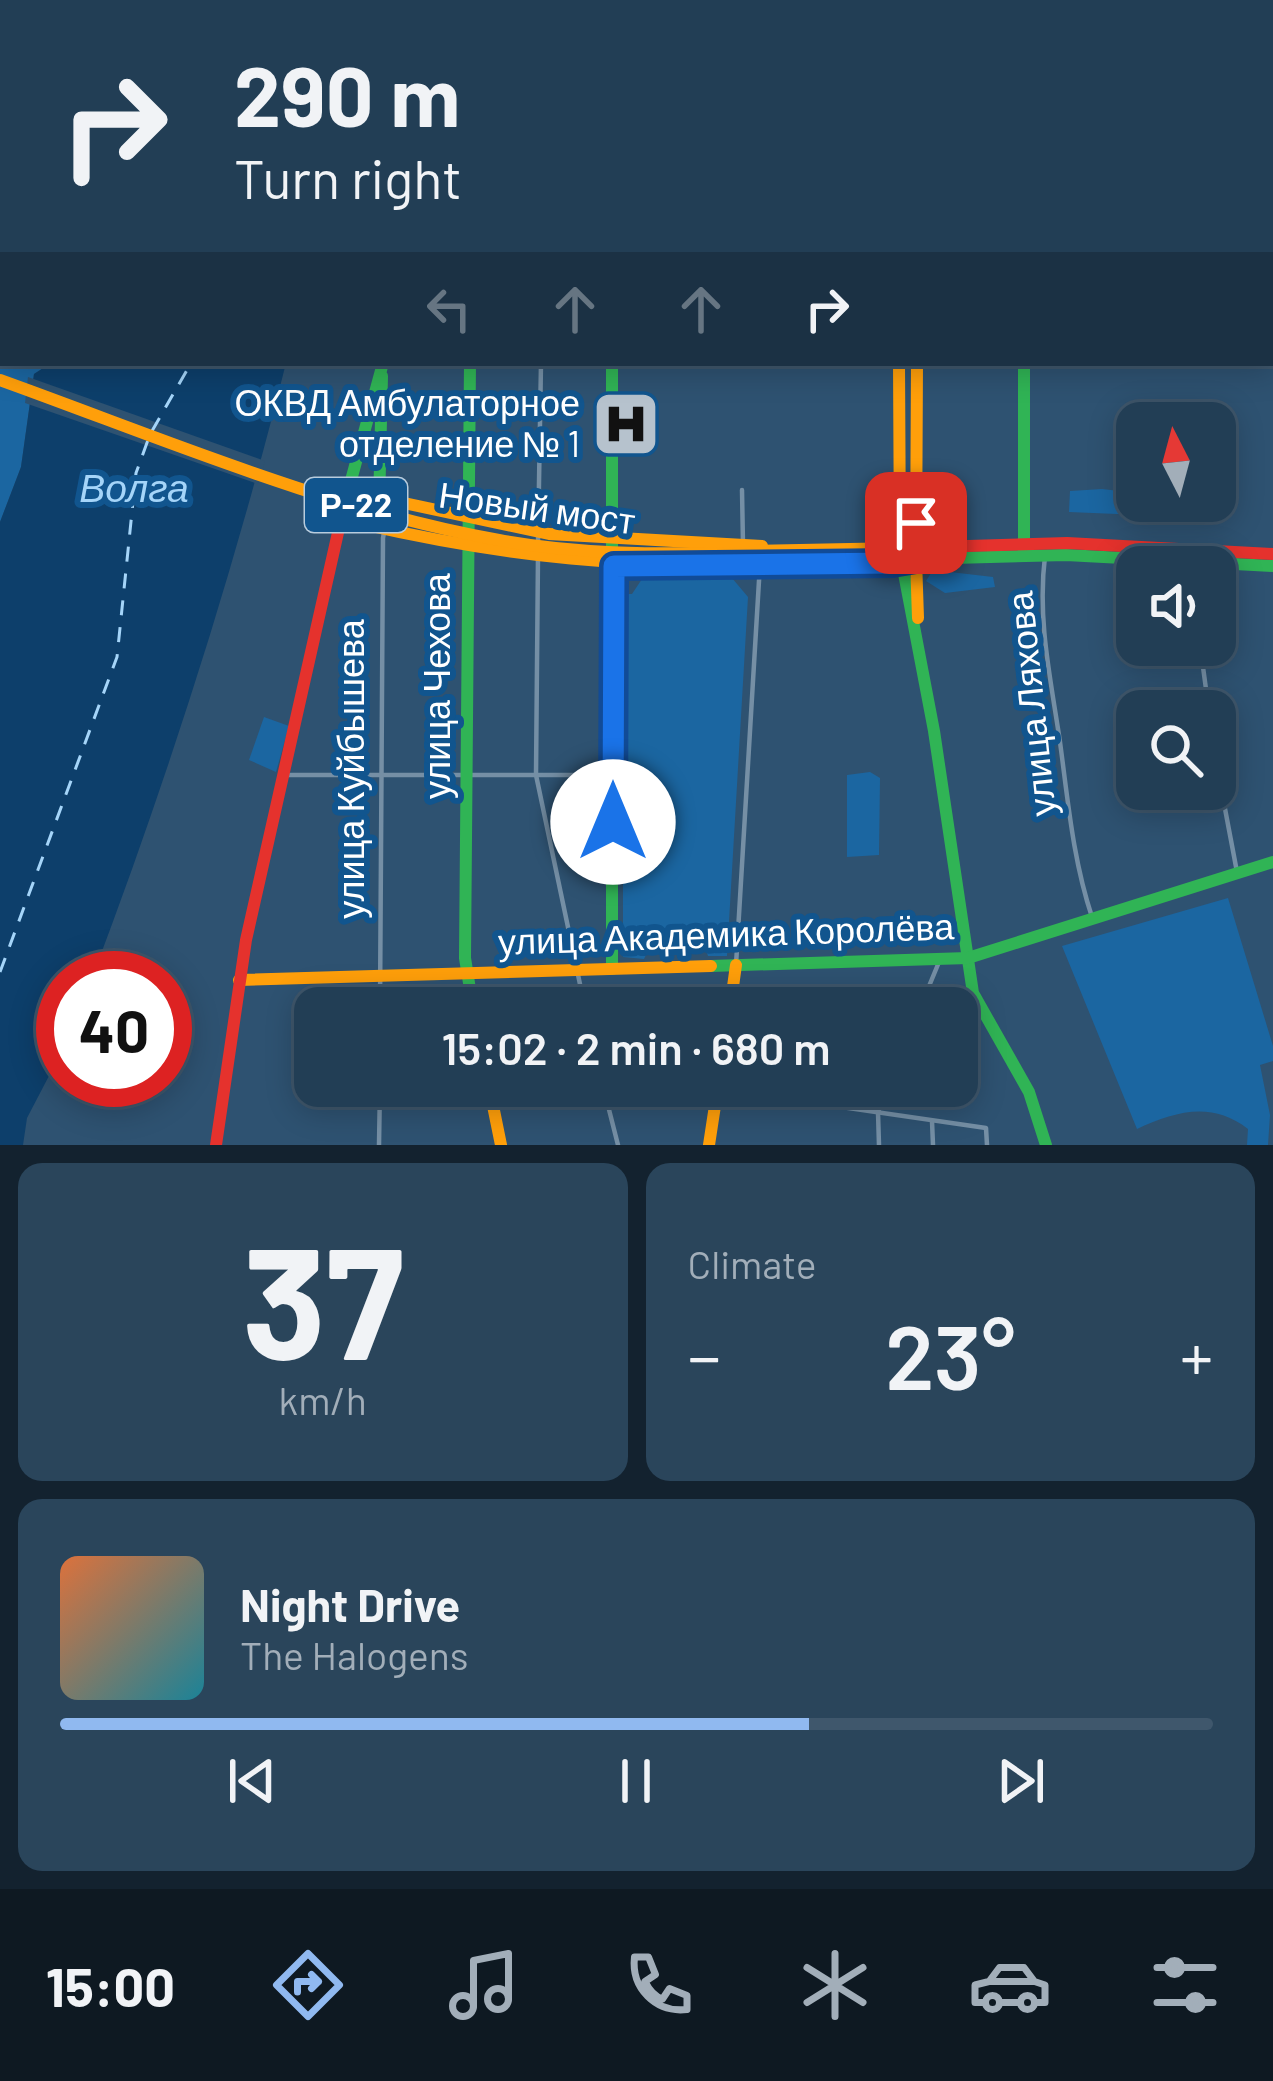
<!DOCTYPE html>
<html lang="en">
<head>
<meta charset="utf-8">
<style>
	body { margin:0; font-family:Barlow,sans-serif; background:#2a455b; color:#f1f3f6; height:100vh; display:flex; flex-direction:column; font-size:45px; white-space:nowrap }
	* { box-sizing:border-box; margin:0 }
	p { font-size:39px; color:#a2aeb9 }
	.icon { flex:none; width:66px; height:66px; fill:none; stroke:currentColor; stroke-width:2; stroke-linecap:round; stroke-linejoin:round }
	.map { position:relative; height:1145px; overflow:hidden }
	.drawer { display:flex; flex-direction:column; gap:18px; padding:18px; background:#13222f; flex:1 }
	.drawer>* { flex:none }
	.banner { position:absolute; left:0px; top:0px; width:1275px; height:366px; box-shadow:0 6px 30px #0003,0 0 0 3px #3f576c; background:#223e55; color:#f1f3f6; overflow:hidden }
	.needle { width:78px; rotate:354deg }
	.buttons { position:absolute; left:1116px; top:402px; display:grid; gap:24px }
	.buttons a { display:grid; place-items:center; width:120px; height:120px; border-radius:24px; background:#223e55; box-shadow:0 6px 30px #0003,0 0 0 3px #3f576c; font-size:60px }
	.speed { position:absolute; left:36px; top:951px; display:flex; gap:24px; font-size:60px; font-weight:700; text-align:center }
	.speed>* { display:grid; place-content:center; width:156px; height:156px; border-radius:50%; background:#223e55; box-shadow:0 6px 30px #0003,0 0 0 3px #3f576c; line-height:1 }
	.speed .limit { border:18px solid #d22; background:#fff; color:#111 }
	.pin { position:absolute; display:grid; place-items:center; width:102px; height:102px; color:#fff; margin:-51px; border-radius:24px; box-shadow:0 6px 18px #0006 }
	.me { position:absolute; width:132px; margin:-66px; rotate:0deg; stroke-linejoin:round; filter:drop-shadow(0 0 9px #0008) }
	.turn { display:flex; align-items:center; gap:42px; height:252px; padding:0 36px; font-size:54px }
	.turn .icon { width:156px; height:156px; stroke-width:2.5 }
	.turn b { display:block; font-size:84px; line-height:102px }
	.lanes { display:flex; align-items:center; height:114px; padding:0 36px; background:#0003; justify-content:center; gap:60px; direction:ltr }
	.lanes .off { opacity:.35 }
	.big { font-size:90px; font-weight:600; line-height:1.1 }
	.drawer .widget { flex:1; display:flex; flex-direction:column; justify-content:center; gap:18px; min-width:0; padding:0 42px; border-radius:24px; background:#2a455b }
	.drawer .dial { align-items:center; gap:0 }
	.dial b { font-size:156px; line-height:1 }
	.song { display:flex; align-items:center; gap:36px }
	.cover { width:144px; height:144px; border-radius:18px; background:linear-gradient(135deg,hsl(20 70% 55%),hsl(190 70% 35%)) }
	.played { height:12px; border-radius:6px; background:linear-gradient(90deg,#90b9f0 65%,#3f576c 65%) }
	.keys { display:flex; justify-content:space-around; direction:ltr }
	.heat { display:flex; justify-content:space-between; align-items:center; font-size:66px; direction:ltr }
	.drawer .tiles { flex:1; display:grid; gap:18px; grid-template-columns:1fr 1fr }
	.widget:last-child { grid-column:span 2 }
	.trip { position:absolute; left:294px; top:987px; width:684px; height:120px; border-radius:24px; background:#223e55; box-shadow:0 6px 30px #0003,0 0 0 3px #3f576c; font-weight:600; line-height:120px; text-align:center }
	.tabs { display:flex; height:192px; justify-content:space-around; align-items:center; background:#0e1922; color:#a2aeb9 }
	.tabs .icon { width:84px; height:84px }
	.tabs .active { color:#90b9f0 }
	.tabs b { font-size:54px; color:#f1f3f6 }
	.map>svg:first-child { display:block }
	.green { fill:#1b66a1 }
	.water { fill:#0d3f6b }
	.pier { fill:#2e5271 }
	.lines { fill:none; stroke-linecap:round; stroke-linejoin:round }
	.ferry { stroke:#a5d5f9; stroke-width:3; stroke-dasharray:15 12; stroke-linecap:butt }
	.street { stroke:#758fa5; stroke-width:4.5 }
	.fast { stroke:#30b455; stroke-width:12 }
	.slow { stroke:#ff9f0a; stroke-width:12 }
	.jam { stroke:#e5322d; stroke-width:12 }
	.slow-bridge { stroke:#ff9f0a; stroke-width:12 }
	.route-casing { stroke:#114b97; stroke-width:30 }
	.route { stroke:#1a73e8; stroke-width:21 }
	.labels { text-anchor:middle; stroke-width:12; stroke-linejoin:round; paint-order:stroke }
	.shield { fill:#11558e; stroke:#b8ccdd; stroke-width:3 }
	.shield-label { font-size:33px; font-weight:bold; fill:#fff }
	.poi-label { font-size:36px; fill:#fff; stroke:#11558e; text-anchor:end }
	.street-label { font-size:36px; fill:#fff; stroke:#11558e }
	.water-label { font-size:39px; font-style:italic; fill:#a5d5f9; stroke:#11558e }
</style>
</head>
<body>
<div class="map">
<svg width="1273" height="1145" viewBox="0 0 1273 1145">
	<rect width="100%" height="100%" fill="#2e5271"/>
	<g class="green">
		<polygon points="0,0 124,0 3,3 3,363 51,363 34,374 21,467 0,522"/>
		<polygon points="1102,489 1137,493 1137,501 1159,501 1165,516 1069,512 1070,491"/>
		<polygon points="933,570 993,577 995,587 945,593 926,581"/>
		<polygon points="644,576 732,578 748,597 727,956 708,956 701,935 674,925 657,932 644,959 623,957 623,594 632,594"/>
		<polygon points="264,717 289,726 276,772 249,760"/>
		<polygon points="870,772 880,778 879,855 847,857 847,775"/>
		<path d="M1228,898L1273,1046V1061L1260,1065L1270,1115L1268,1145H1247L1248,1129C1212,1101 1176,1111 1137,1129L1062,946Z"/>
	</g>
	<path class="water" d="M51,363H286C234,571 168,777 92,978H63V1049L27,1118L23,1145H0V522L21,467L34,374Z"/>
	<polygon class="pier" points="28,377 265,461 258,484 25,403"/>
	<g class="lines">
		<g class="ferry">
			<polyline points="310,3 311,0"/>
			<polyline points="152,431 191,363"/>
			<polyline points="0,972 117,657 136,473 148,440"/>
		</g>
		<g class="street">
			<polyline points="612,0 612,3"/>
			<polyline points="406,3 407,0"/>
			<polyline points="468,3 468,0"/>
			<polyline points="541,3 541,0"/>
			<polyline points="688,3 688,0"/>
			<polyline points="785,3 785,0"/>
			<polyline points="1272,161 1273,161"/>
			<polyline points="742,490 743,545"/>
			<polyline points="538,543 541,363"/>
			<polyline points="538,555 536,775 585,1008"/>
			<path d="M1045,556C1037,620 1051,680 1060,742C1068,801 1073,860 1092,917"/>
			<polyline points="1119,589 1122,557"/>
			<polyline points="1200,645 1209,711"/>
			<polyline points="1215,756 1237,872"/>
			<polyline points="286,775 610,775"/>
			<polyline points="736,965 760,564"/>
			<polyline points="380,1008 383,538 390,501"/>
			<polyline points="920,1008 939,962"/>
			<polyline points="603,1086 618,1145"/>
			<polyline points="697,1086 986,1128 987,1145"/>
			<polyline points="932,1121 933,1145"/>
			<polyline points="379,1145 380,1086"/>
			<polyline points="879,1145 878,1112 888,1086"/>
		</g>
		<g class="fast">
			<polyline points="1027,0 1027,3"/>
			<polyline points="470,363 465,958 473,1008"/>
			<polyline points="612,363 612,969"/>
			<polyline points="1024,363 1024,555"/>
			<polyline points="382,376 379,508 370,522 357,524 344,506 383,363"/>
			<polyline points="349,495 362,489 377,499"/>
			<polyline points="901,558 934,731 973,993 1029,1092 1046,1145"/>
			<polyline points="916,559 1066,555 1273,566"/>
			<polyline points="711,966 968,958 1273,862"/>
		</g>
		<g class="slow">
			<polyline points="922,0 922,3"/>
			<polyline points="376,497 549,534 762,546"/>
			<path d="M362,524C502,556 639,572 782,561"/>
			<polyline points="753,551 900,548 899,363"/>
			<polyline points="728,553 875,563 916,559 917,363"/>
			<polyline points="916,559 918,618"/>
			<polyline points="239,980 711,966"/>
			<polyline points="730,1008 736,965"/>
			<polyline points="489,1086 501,1145"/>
			<polyline points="709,1145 718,1086"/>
		</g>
		<g class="jam">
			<polyline points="900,0 900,3"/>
			<polyline points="900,548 1067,543 1273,554"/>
			<polyline points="216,1145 246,940 344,506"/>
		</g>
		<path class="slow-bridge" d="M0,380C164,439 326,509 499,540C574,554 652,554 728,553"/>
	</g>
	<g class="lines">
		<g class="route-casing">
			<polyline id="route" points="613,822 614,566 892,563 916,559 916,523"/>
		</g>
		<use href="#route" class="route"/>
	</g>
	<defs>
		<g id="hospital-square" transform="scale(3.45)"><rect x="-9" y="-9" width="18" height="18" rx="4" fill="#b6c2cd" stroke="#11558e"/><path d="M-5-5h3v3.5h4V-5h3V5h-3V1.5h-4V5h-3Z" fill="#111"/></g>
	</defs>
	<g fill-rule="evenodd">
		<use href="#hospital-square" x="626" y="424"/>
	</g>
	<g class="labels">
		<rect class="shield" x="305" y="478" width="102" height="54" rx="9"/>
		<g class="shield-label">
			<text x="356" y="517">Р-22</text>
		</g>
		<g class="poi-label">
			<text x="580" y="416">ОКВД Амбулаторное<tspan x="580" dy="41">отделение № 1</tspan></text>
		</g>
		<g class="street-label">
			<text transform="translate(537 508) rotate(8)" y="13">Новый мост</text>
			<text transform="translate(437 686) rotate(-90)" y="13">улица Чехова</text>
			<text transform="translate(1031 704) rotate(-96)" y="13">улица Ляхова</text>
			<text transform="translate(351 769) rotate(-90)" y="13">улица Куйбышева</text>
			<text transform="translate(726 934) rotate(-2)" y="13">улица Академика Королёва</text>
		</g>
		<g class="water-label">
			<text x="134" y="502">Волга</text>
		</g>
	</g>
</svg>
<div class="buttons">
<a><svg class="needle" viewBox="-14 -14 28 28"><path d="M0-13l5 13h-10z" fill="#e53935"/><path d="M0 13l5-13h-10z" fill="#a2aeb9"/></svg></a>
<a><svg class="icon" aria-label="sound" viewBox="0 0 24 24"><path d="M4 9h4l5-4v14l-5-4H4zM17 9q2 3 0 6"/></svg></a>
<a><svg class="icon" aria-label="search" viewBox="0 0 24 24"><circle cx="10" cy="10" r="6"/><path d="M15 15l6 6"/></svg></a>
</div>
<div class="speed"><div class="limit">40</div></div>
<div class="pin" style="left:916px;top:523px;background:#d93025"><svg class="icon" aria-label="arrive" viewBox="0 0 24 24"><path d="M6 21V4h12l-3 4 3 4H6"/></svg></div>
<svg class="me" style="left:613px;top:822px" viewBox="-20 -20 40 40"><circle r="19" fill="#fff"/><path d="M0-13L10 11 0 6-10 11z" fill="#1a73e8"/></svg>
<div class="trip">15:02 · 2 min · 680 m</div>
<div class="banner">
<div class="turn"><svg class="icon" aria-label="right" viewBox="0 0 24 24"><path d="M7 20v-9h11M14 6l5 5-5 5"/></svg><div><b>290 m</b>Turn right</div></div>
<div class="lanes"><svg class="icon off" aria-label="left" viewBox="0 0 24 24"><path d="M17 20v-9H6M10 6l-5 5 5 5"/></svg><svg class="icon off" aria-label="ahead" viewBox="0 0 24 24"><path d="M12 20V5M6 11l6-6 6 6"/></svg><svg class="icon off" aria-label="ahead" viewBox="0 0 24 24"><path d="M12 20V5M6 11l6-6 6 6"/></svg><svg class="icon" aria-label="right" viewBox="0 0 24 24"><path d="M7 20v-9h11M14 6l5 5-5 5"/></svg></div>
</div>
</div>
<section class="drawer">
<div class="tiles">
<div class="widget dial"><b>37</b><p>km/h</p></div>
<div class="widget"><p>Climate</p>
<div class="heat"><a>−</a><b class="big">23°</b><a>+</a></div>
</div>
<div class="widget">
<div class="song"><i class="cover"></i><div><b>Night Drive</b><p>The Halogens</p></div></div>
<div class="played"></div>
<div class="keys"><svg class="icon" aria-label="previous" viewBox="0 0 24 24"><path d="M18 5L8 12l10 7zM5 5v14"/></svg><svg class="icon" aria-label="pause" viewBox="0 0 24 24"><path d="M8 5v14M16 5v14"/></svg><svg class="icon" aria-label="next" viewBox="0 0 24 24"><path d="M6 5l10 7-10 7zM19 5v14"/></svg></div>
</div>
</div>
</section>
<nav class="tabs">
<b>15:00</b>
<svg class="icon active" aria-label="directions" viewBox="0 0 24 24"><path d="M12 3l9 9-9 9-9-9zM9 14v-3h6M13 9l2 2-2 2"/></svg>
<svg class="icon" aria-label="music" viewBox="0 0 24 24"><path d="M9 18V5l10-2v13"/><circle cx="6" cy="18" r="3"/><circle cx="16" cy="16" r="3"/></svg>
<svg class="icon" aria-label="phone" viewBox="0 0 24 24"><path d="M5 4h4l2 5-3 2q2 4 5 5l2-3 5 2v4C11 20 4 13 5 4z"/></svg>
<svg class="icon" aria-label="climate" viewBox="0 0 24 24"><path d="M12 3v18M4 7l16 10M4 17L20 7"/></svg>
<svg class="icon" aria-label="car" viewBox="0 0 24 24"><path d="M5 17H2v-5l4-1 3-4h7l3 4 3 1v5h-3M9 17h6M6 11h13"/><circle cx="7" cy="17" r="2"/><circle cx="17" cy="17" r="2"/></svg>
<svg class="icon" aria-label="filters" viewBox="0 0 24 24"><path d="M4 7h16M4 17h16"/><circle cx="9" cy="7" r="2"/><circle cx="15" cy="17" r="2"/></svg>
</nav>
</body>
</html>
